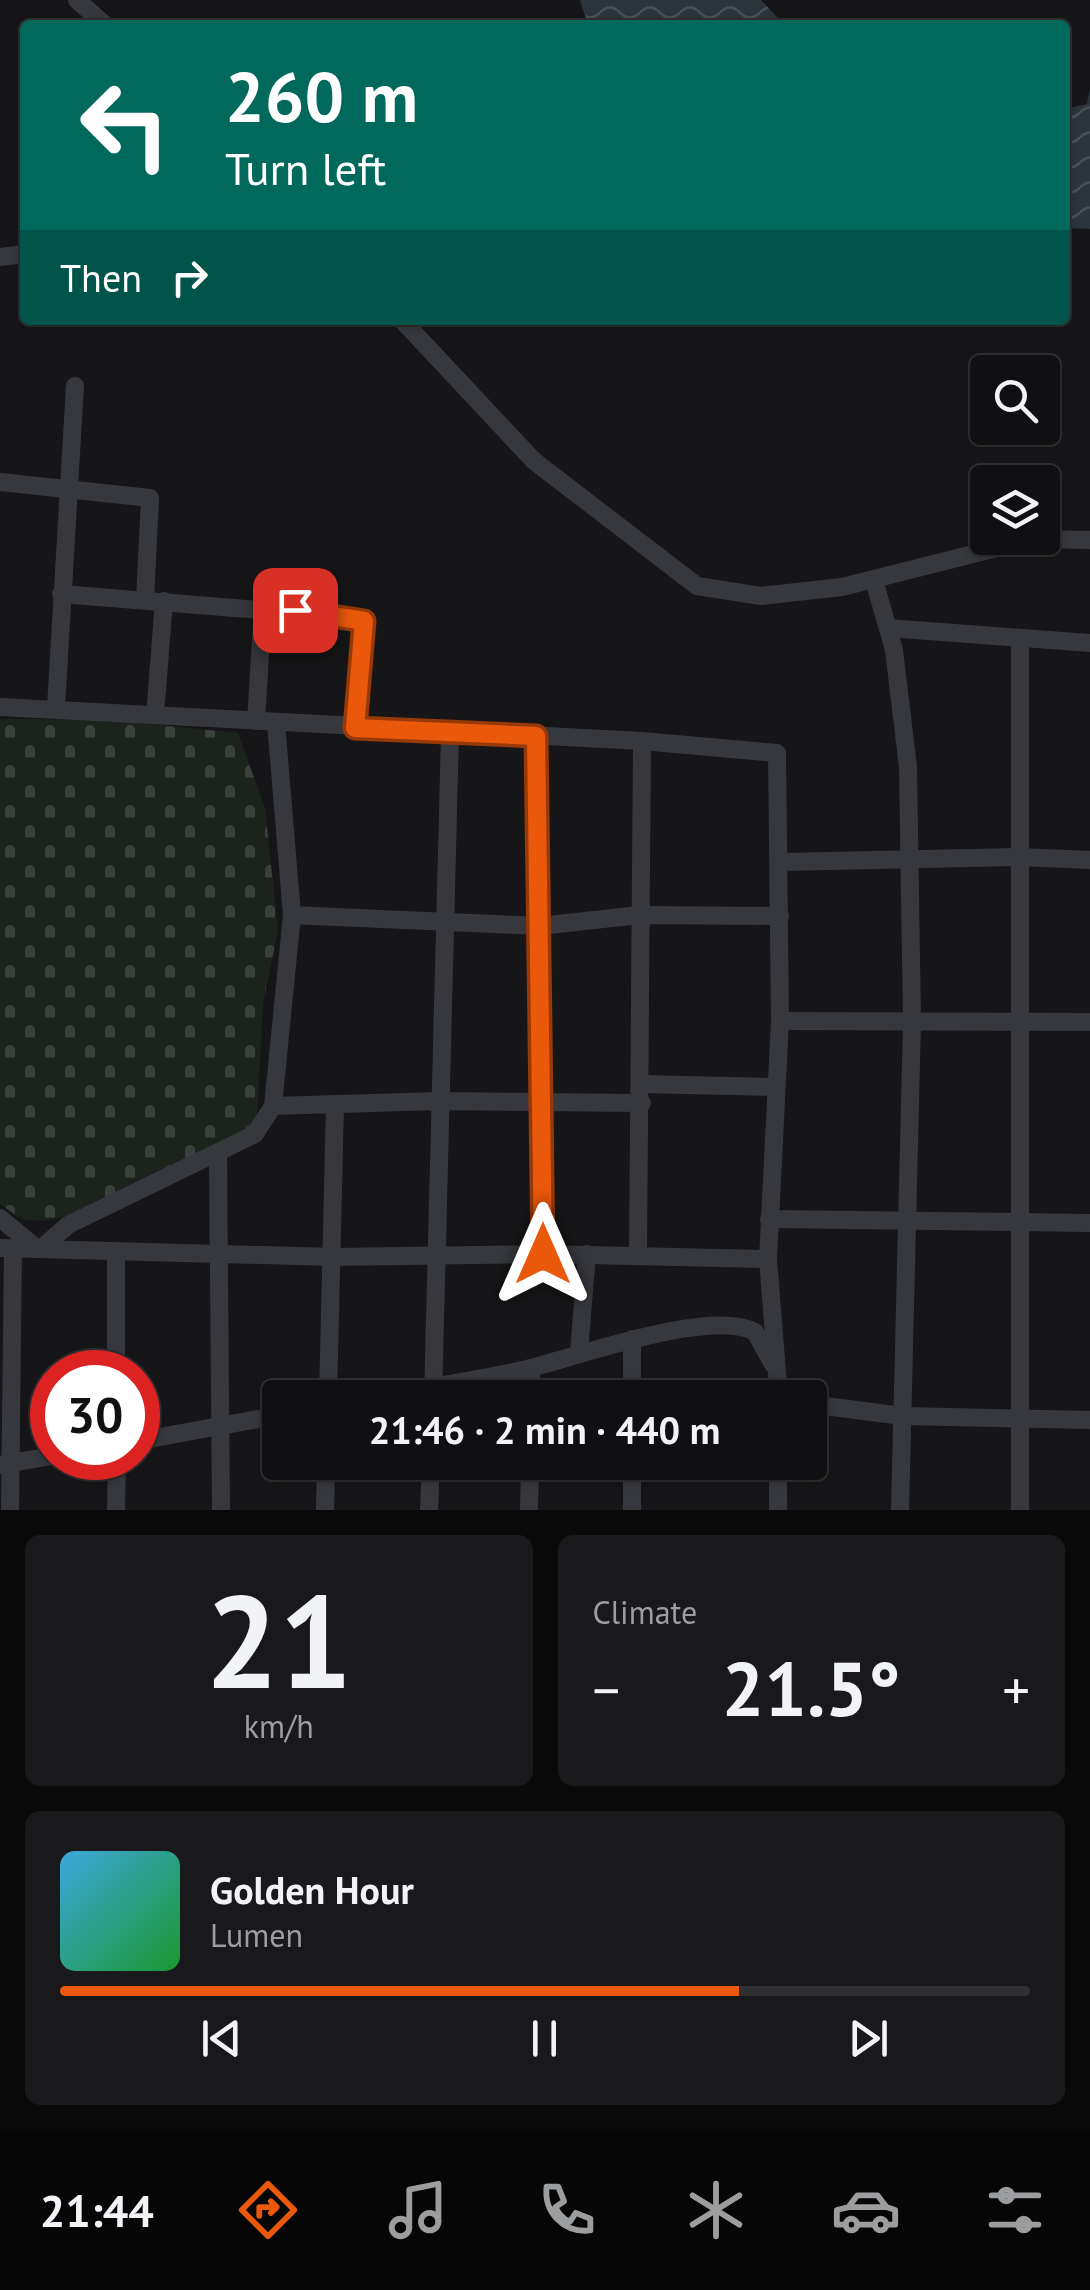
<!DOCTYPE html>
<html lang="en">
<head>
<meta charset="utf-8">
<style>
	body { margin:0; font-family:"PT Sans",sans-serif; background:#19191b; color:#f1f3f6; height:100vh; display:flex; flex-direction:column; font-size:38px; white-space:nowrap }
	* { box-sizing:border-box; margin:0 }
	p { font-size:32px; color:#9c9d9f }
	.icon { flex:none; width:55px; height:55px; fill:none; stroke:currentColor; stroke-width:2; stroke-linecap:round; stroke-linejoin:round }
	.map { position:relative; height:1510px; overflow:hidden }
	.panel { display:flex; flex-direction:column; gap:25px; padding:25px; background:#09090a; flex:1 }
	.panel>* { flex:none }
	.top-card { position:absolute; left:20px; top:20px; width:1050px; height:305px; border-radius:10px; box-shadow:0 2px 8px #0004,0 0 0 2px #303032; background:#00695c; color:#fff; overflow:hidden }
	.controls { position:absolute; left:970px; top:355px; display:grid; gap:20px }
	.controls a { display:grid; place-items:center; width:90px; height:90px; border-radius:10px; background:#101012; box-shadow:0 2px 8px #0004,0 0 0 2px #303032; font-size:50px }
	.speed { position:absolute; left:30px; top:1350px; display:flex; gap:20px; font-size:50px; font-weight:700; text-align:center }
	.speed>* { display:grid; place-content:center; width:130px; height:130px; border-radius:50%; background:#101012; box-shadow:0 2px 8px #0004,0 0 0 2px #303032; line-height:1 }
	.speed .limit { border:15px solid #d22; background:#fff; color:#111 }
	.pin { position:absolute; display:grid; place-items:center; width:85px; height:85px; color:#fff; margin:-42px; border-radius:20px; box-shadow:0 5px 15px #0006 }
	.me { position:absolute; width:110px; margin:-55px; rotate:0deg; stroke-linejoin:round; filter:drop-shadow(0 0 8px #0008) }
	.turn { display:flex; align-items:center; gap:35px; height:210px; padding:0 40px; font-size:45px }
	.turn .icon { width:130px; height:130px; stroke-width:2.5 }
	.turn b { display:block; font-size:70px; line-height:85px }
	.then { display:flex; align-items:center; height:95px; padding:0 40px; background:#0003; gap:20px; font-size:38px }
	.big { font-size:75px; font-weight:800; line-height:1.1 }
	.panel .widget { flex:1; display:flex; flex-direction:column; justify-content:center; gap:15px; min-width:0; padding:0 35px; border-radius:15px; background:#19191b }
	.panel .dial { align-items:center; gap:0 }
	.dial b { font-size:130px; line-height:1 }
	.song { display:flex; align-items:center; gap:30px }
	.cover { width:120px; height:120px; border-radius:15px; background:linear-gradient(135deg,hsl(200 70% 55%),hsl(130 70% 35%)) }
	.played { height:10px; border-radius:5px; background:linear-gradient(90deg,#ea580c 70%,#303032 70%) }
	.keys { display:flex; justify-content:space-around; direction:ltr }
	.heat { display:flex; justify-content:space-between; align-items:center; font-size:55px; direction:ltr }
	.panel .tiles { flex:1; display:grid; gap:25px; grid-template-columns:1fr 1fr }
	.widget:last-child { grid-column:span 2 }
	.trip { position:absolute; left:262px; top:1380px; width:565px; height:100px; border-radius:10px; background:#101012; box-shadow:0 2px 8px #0004,0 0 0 2px #303032; font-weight:800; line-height:100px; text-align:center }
	.dock { display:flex; height:160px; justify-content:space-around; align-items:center; background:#060607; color:#9c9d9f }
	.dock .icon { width:70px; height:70px }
	.dock .selected { color:#ea580c }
	.dock b { font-size:45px; color:#f1f3f6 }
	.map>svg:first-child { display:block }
	.cemetery { fill:url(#cemetery-stones) }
	.water { fill:url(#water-waves) }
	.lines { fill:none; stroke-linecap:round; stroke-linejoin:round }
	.minor { stroke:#37383d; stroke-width:18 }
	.route-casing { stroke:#983908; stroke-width:25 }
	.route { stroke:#ea580c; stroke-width:18 }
</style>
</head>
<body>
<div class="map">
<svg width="1090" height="1510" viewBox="0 0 1090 1510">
	<defs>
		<pattern id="cemetery-stones" width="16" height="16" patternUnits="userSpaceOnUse" patternTransform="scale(2.5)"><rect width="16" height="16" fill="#1c231d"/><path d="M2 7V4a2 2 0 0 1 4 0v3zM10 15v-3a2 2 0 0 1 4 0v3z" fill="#3a403c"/></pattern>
		<pattern id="water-waves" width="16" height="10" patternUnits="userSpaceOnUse" patternTransform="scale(2.5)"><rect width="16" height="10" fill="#2c353c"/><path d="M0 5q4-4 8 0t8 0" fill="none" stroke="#485056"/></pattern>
	</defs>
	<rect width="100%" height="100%" fill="#161618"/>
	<path class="cemetery" d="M0,719L109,720L238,733L265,808L278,931L263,1003L257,1117L241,1135C193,1159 77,1229 27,1220C18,1218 8,1209 0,1204Z"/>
	<g class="water">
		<polygon points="580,0 761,0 777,17 795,25 588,25"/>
		<polygon points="1090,88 1090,229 1065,228 1065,109 1087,104"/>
	</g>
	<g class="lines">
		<g class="minor">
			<polyline points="77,0 105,25"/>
			<polyline points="0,257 25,254"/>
			<polyline points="402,320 534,461 697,586 761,596 842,587 1033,539 1090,540"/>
			<polyline points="0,482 150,498 145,600"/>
			<polyline points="874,580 894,650 908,767 912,1022 900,1510"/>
			<polyline points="61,594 359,618 364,629 355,728"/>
			<polyline points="888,628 1090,643"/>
			<polyline points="0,707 642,741 777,753 780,1021 768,1259 779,1398"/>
			<polyline points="56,707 75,386"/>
			<polyline points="155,715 164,601"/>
			<polyline points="256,721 263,607"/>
			<polyline points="536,736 543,1254"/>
			<polyline points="780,862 1019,857 1090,860"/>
			<polyline points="292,915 540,926 639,915 780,916"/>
			<polyline points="780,1021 1090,1022"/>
			<polyline points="642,1084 776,1087"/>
			<polyline points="273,1106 292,915 276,723"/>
			<polyline points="218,1155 221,1510"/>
			<polyline points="0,1218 36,1248"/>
			<polyline points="769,1219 1090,1223"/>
			<polyline points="43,1247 68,1225 255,1134 273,1106 438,1101 642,1103"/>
			<polyline points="0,1248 333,1257 543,1254 768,1259"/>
			<polyline points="116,1252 116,1372"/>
			<polyline points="638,1255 642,741"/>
			<polyline points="579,1352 587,1254"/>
			<polyline points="328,1398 335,1105"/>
			<path d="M372,1398C424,1387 479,1381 531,1368C579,1356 712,1308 755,1332L773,1364"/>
			<polyline points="433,1398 450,734"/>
			<polyline points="531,1398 531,1368"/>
			<polyline points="632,1398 632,1339"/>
			<polyline points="810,1404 902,1416 1090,1420"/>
			<polyline points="138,1441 280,1415"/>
			<polyline points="0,1465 52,1456"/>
			<polyline points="10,1510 13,1248"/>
			<polyline points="116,1510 117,1458"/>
			<polyline points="325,1510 326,1462"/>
			<polyline points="429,1510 431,1462"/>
			<polyline points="529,1510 530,1462"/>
			<polyline points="632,1510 632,1462"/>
			<polyline points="778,1510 778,1462"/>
			<polyline points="1020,1510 1020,638"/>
		</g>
	</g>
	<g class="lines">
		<g class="route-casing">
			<polyline id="route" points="295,610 364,621 355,728 536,736 543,1254"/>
		</g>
		<use href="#route" class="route"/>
	</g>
</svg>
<div class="controls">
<a><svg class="icon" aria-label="search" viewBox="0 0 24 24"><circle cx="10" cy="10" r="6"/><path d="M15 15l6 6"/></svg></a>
<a><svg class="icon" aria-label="layers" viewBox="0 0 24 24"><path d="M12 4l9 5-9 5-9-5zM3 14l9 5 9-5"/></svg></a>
</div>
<div class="speed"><div class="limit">30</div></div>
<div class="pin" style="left:295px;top:610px;background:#d93025"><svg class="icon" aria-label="arrive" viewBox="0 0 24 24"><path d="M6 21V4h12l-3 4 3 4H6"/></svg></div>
<svg class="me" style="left:543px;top:1254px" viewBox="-20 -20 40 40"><path d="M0-17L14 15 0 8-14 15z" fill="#ea580c" stroke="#fff" stroke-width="4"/></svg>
<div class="trip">21:46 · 2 min · 440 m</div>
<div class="top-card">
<div class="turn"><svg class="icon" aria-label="left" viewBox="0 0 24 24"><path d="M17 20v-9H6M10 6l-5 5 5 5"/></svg><div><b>260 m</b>Turn left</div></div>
<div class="then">Then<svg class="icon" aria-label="right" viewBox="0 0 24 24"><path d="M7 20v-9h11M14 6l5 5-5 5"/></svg></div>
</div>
</div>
<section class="panel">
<div class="tiles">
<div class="widget dial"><b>21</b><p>km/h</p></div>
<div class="widget"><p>Climate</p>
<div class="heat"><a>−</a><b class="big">21.5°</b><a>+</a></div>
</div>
<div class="widget">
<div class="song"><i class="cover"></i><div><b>Golden Hour</b><p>Lumen</p></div></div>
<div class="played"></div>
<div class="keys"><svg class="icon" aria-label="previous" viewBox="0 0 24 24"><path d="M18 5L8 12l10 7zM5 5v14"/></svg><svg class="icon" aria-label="pause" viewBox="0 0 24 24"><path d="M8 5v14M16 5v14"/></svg><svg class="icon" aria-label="next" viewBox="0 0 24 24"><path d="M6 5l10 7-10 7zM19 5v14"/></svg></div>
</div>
</div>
</section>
<nav class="dock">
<b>21:44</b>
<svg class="icon selected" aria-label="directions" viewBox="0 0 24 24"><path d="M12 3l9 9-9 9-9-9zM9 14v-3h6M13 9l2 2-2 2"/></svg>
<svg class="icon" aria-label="music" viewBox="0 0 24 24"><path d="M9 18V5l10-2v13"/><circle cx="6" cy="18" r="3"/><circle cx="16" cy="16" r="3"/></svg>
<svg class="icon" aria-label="phone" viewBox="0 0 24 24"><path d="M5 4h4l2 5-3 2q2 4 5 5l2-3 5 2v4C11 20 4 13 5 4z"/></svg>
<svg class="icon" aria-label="climate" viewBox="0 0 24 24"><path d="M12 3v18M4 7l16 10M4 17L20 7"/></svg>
<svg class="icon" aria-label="car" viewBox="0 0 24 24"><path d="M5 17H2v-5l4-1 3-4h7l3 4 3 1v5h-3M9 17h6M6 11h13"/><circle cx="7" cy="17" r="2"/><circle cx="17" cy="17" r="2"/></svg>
<svg class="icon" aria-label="filters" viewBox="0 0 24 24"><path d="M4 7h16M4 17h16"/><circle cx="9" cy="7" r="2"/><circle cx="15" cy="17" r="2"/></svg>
</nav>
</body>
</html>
